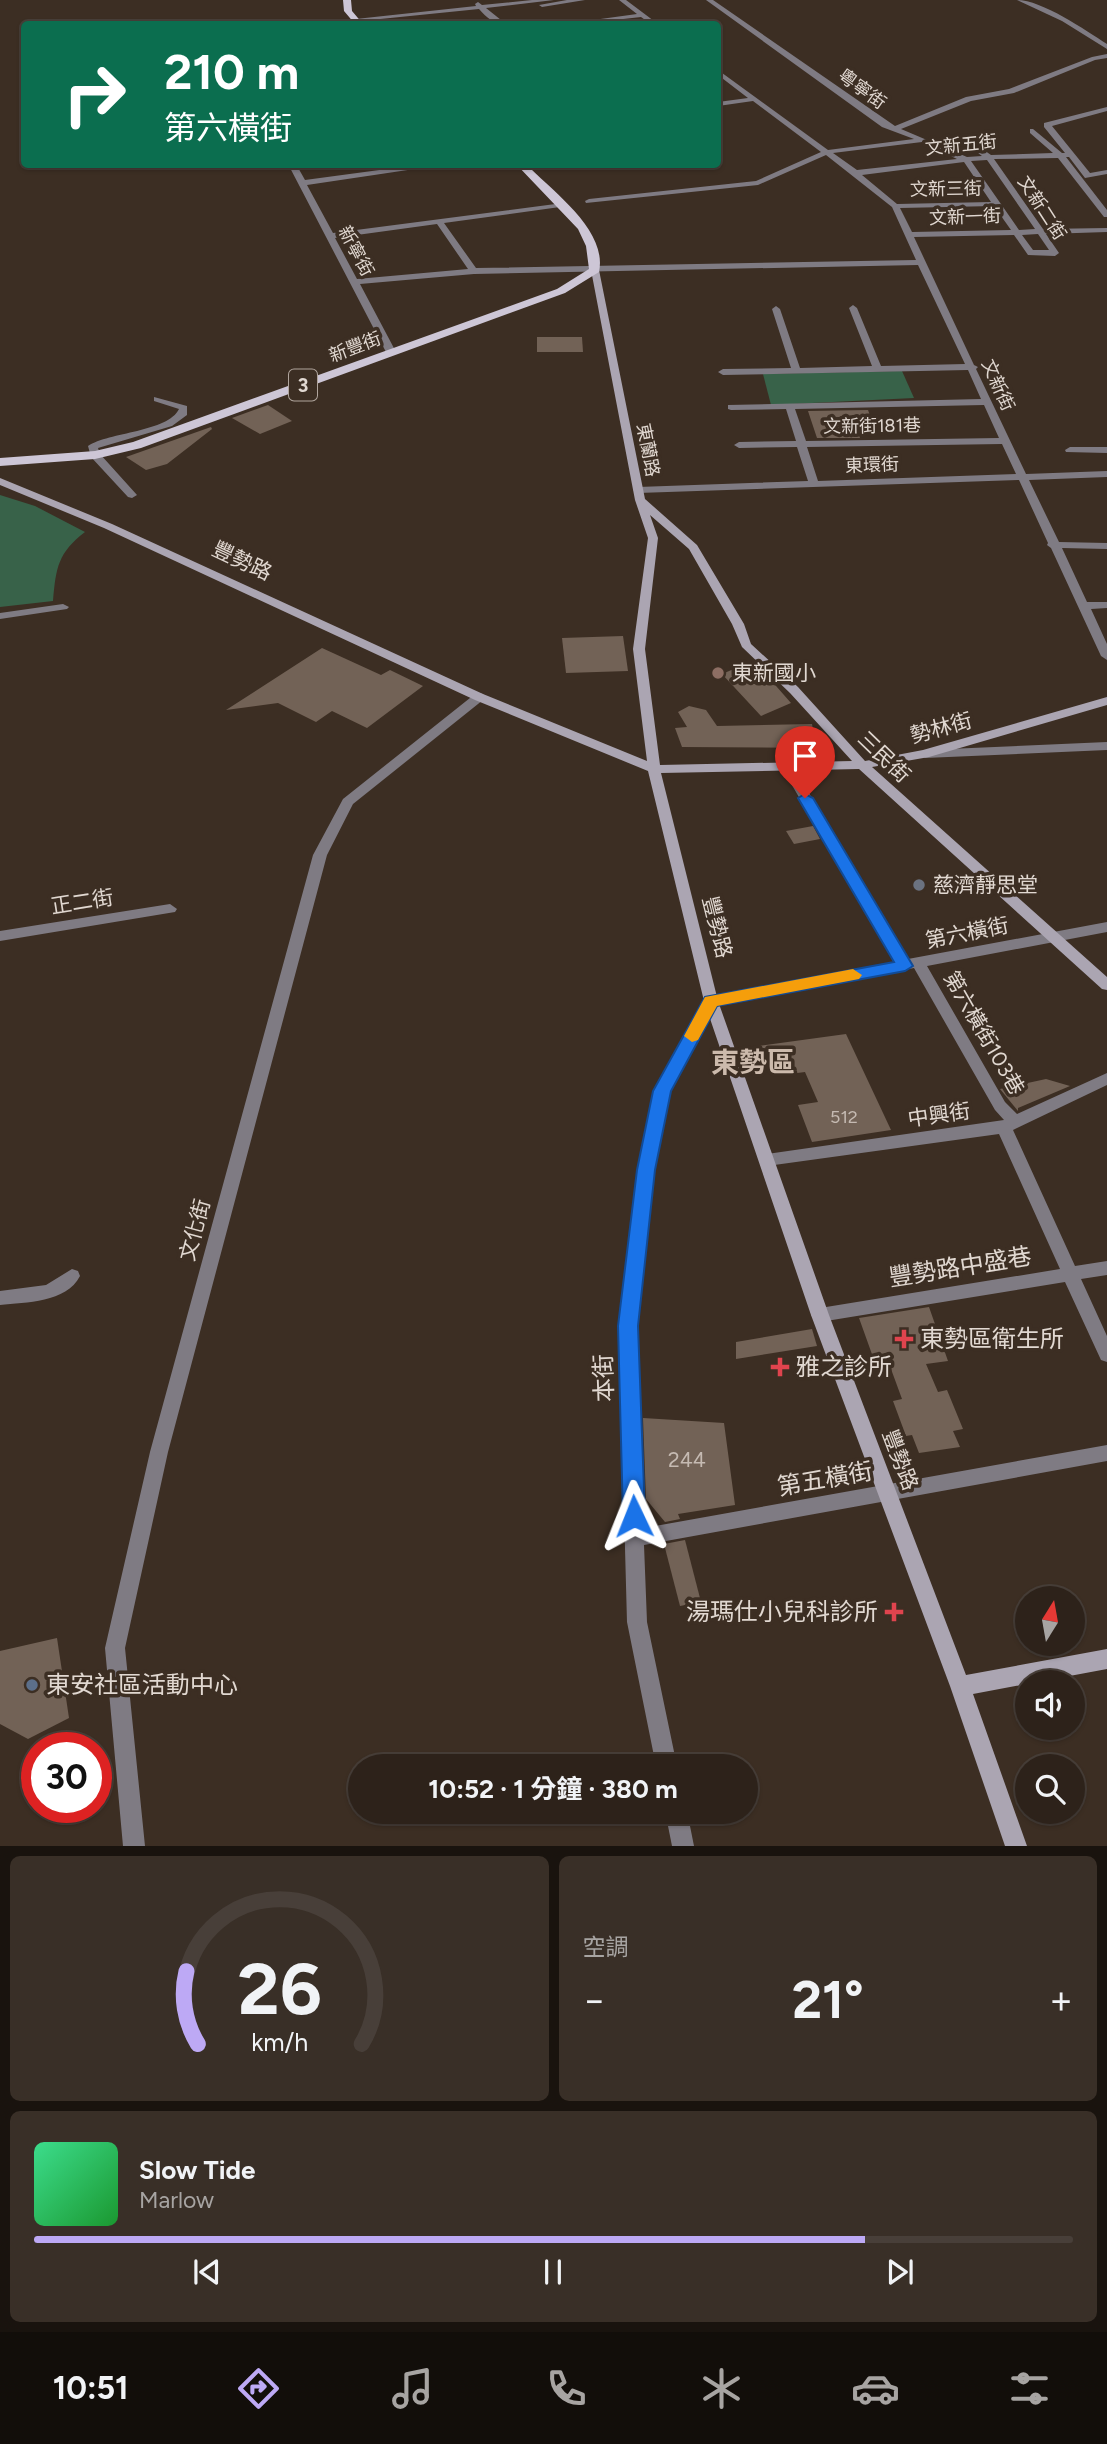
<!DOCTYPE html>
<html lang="zh-TW">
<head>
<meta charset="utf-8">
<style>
	body { margin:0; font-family:Figtree,"Noto Sans TC",sans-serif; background:#392f27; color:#f1f3f6; height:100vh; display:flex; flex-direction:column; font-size:26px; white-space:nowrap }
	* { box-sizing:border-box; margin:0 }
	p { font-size:23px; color:#a7a4a2 }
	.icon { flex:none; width:38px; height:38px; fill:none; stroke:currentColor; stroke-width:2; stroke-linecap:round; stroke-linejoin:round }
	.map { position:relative; height:1846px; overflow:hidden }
	.sheet { display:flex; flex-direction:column; gap:10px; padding:10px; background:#19130e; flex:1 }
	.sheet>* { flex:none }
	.guide { position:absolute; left:21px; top:21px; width:700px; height:147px; border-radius:7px; box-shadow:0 2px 5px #0004,0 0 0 2px #483f39; background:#0b6e4f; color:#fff; overflow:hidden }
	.needle { width:46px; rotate:11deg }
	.tools { position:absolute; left:1015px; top:1586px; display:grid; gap:14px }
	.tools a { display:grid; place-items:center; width:70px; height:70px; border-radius:50%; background:#2d221a; box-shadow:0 2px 5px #0004,0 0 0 2px #483f39; font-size:35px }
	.speed { position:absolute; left:21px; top:1732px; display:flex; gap:14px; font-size:35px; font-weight:700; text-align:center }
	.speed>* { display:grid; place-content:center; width:91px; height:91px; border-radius:50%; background:#2d221a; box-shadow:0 2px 5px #0004,0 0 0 2px #483f39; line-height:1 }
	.speed .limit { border:10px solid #d22; background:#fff; color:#111 }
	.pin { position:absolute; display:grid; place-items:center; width:60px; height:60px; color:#fff; margin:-72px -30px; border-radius:50% 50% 50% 0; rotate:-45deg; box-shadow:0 0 7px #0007 }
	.pin .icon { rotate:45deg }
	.me { position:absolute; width:77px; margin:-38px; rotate:358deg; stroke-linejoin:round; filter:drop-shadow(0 0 5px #0008) }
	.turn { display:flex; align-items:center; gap:24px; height:147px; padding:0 28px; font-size:32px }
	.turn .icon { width:91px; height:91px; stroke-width:2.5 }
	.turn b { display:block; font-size:49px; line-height:60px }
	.big { font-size:52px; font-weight:700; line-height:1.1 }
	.sheet .card { flex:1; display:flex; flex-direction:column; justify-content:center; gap:10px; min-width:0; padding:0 24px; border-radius:10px; background:#392f27 }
	.sheet .dial { align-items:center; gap:0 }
	.dial svg { height:182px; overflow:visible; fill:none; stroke:#483f39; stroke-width:7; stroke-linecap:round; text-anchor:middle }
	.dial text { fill:#f1f3f6; stroke:none }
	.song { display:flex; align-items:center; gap:21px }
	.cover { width:84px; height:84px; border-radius:10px; background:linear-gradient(135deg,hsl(150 70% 55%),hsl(130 70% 35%)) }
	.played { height:7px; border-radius:4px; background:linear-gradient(90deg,#bda9f5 80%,#483f39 80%) }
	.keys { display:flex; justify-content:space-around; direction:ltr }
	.heat { display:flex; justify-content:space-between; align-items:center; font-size:38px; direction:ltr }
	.sheet .tiles { flex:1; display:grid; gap:10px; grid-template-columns:1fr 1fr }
	.card:last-child { grid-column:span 2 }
	.trip { position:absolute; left:348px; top:1754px; width:410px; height:70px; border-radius:35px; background:#2d221a; box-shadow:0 2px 5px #0004,0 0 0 2px #483f39; font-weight:700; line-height:70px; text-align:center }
	.tabs { display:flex; height:112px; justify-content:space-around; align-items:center; background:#120e0a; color:#a7a4a2 }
	.tabs .icon { width:49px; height:49px }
	.tabs .on { color:#bda9f5 }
	.tabs b { font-size:32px; color:#f1f3f6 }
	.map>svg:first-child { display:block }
	.green { fill:#386249 }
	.building { fill:#726256 }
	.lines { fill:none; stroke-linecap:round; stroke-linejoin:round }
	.street { fill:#7f7b83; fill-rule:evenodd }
	.secondary { fill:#aba5b2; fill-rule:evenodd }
	.primary { fill:#cdc6d6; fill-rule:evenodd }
	.route { fill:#1a73e8; stroke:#114b97; stroke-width:2 }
	.slow { fill:#f59e0b }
	.education-dot { fill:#8d6e63; stroke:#3c2e23; stroke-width:2.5 }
	.worship-dot { fill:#6b7280; stroke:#3c2e23; stroke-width:2.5 }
	.health-dot { fill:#e0444e; stroke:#3c2e23; stroke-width:2.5 }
	.service-dot { fill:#5c6f8a; stroke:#3c2e23; stroke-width:2.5 }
	.labels { text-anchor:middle; stroke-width:7; stroke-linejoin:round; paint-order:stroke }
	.far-street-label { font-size:18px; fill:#e1d8d1; stroke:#3c2e23 }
	.number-label { font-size:18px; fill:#c5bab2 }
	.shield { fill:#3c2e23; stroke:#b0a59d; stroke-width:2 }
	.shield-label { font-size:19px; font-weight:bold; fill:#e1d8d1 }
	.street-label { font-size:21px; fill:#e1d8d1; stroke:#3c2e23 }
	.poi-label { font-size:21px; fill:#e1d8d1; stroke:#3c2e23; text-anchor:start }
	.near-number-label { font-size:21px; fill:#c5bab2 }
	.near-street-label { font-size:24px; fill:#e1d8d1; stroke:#3c2e23 }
	.near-poi-label { font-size:24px; fill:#e1d8d1; stroke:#3c2e23; text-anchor:start }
	.district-label { font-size:28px; font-weight:bold; fill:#ccbaac; stroke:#3c2e23 }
</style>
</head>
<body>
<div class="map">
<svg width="1107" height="1846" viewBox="0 0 1107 1846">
	<rect width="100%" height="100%" fill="#3c2e23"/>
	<g class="green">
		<polygon points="902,371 914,398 771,405 763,374"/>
		<path d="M0,495L35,506L85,532C58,553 56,567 53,601L0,607Z"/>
	</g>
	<g class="building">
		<polygon points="537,337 582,337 583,352 537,352"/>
		<polygon points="268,405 292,421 260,434 232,418"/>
		<polygon points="868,410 876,432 858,432 860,438 817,438 808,411"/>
		<polygon points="211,427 212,429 167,464 146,470 126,457"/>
		<polygon points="623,636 628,671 566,673 562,638"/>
		<polygon points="322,648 381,675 390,670 423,686 367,728 332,711 316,722 278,703 226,710"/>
		<polygon points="748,663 757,671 762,670 791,703 761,716 722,674"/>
		<polygon points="689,706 706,710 717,726 812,724 817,748 682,747 675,728 687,727 678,712"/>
		<polygon points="813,826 820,839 794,844 786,831"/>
		<polygon points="846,1034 891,1130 812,1142 798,1105 818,1102 805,1072 790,1074 785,1059 763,1061 758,1046"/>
		<polygon points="1046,1079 1070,1086 1018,1108 1018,1111 1000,1089"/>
		<polygon points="929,1307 948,1361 926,1364 938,1392 947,1390 963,1429 953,1431 960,1447 919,1453 912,1435 906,1436 893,1401 902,1399 891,1369 878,1371 859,1318"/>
		<polygon points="812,1329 817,1346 736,1359 736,1342"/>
		<polygon points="643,1418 724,1423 735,1505 678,1514 680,1519 665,1522 646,1499"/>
		<polygon points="685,1540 701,1602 680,1606 664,1544"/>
		<polygon points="57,1638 69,1718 28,1739 0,1724 0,1651"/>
	</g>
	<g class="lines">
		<g class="street">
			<path d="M532,0H554L486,8L506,24C494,24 487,18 479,9L331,24L328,22L476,6L475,4L478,2L482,5Z"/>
			<polygon points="567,0 585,0 542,7 539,5"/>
			<polygon points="619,0 626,0 658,24 651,24 641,17 579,24 564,24 637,14"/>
			<path d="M706,0H713L895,126L966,97L1009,89L1092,57L1107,54V58L1095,60L1014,93L971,101L901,129L967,157L982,156L965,143V139H968L991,155L1053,153L1030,133V129H1033L1062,153H1065L1044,127V123L1107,107V111L1052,126L1090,173L1107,170V174L1085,178L1069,157H1066L1107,210V217H1104L1058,158L994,159L1043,229L1107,228V232L1046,234L1059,253L1055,256L1028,255L1014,235L914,237L974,365L978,367L976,369L1026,474L1107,471V477L1029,480L1059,542L1107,543V549L1062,548L1087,602H1107V608L1091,609L1107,644V660L1101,656L1051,548L1047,545L1048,543L1019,480L638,493L633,490L638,487L808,481L797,447L739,448L734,445L739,442L796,441L786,409L731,410L728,409V405L981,399L968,370L723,375L718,372L723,369L791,368L772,309L776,306L780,309L800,368L872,366L849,308L853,305L857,308L881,366L965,364L918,265L474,274L360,284L396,352L391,355L386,352L288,164H296L305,180L424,164H448L307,185L333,233L563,203L564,205L560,207L444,223L476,268L916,260L892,207L826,155L758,185L586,203L585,201L589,199L756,181L821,152L753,101L718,106V102L748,98L718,75V70L828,150L914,139L882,127ZM922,142L957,159L857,170L833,153ZM987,160L1035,229L1019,230L971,161ZM964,162L991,202L897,204L862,175ZM994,206L1011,230L912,232L900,208ZM437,224L468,269L357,279L335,238ZM1038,234L1049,250H1033L1022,235ZM984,405L999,438L806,441L795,409ZM1002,444L1016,474L818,481L807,447Z"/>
			<path d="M1017,0C1042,0 1085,30 1107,44V49L1062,21Z"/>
			<path d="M154,397L187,406V415L172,426L98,448L100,454L137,495L132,498L128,497L91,457L88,446C109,432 168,432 179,409L154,401Z"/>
			<polygon points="1070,447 1107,447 1107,453 1066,452 1065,450"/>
			<polygon points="63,604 69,607 67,609 0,619 0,613"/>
			<polygon points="479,693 483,694 485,697 483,700 353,804 327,855 168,1452 125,1648 145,1846 123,1846 105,1648 150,1452 313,855 343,799 475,694"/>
			<polygon points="1107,742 1107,750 925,758 919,754 925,750"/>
			<polygon points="788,764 794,768 908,959 1107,922 1107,932 927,966 1005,1102 1017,1114 1107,1073 1107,1085 1013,1130 1075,1266 1107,1261 1107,1275 1081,1279 1107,1336 1107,1362 1101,1360 1065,1282 820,1322 814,1320 811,1315 814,1310 820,1308 1060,1269 999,1134 767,1166 761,1164 759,1160 761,1156 767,1154 1004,1120 995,1110 914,968 716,1005 670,1091 654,1170 637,1326 644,1528 1107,1445 1107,1461 644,1545 647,1622 677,1766 656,1766 627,1622 619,1326 638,1170 654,1091 706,997 895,962 782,768"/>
			<polygon points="170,904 177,909 175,912 0,941 0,931"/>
			<path d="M72,1269L78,1271L80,1276C66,1303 26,1302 0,1305V1291L46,1285Z"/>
			<polygon points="665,1811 687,1811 694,1846 672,1846"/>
		</g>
		<path class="secondary" d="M595,267L599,270L645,499L697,545L744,624L751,644L798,687L865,761L923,750L1107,697V705L929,757L872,767L1107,977V990L1102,989L859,769L661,773L718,1001L829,1315L966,1675L1107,1649V1669L973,1694L1027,1846H1005L950,1686L811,1315L704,1001L648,771L475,700L104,528L0,485V478L112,524L483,694L647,761L633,649L648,538L635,500L591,270ZM650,515L689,549L732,624L742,647L790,693L852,761L660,765L645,649L658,538Z"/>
		<g class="primary">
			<polygon points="343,0 351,0 352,11 363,24 355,24 344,11"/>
			<path d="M516,164H526C552,191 608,230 599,272L565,293L141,448L95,459L0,466V458L95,451L133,442L557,289L589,269L586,246L578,229Z"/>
		</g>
	</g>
	<polygon class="route" points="805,794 813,798 913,966 905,971 717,1006 671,1091 655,1170 638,1326 645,1516 642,1523 634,1526 627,1523 623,1516 618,1326 637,1170 653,1091 705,997 894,962 798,798"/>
	<polygon class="slow" points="853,969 862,975 859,979 717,1006 698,1040 692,1042 684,1036 705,997"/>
	<circle class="education-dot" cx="718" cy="673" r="7"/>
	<circle class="worship-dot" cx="919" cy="885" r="7"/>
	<g class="health-dot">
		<path d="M900.5 1328.5h7v7h7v7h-7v7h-7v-7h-7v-7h7z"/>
		<path d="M776.5 1356.5h7v7h7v7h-7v7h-7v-7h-7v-7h7z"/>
		<path d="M890.5 1601.5h7v7h7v7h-7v7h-7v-7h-7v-7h7z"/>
	</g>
	<circle class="service-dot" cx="32" cy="1685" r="7"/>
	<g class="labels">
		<g class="far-street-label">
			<text transform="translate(862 89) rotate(36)" y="6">粵寧街</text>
			<text transform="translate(961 145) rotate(-6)" y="6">文新五街</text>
			<text transform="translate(946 189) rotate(-1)" y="6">文新三街</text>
			<text transform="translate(1042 208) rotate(57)" y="6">文新二街</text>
			<text transform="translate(965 217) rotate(-2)" y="6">文新一街</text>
			<text transform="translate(356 251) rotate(62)" y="6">新寧街</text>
			<text transform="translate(355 347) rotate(-21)" y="6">新豐街</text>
			<text transform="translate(998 385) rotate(66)" y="6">文新街</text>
			<text transform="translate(872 426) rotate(-1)" y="6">文新街181巷</text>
			<text transform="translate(648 450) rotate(79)" y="6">東蘭路</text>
			<text transform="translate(872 465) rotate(-2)" y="6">東環街</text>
		</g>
		<g class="number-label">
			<text x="844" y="1123">512</text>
		</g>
		<rect class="shield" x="289" y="369.5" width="28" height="31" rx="5"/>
		<g class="shield-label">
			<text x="303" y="392">3</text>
		</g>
		<g class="street-label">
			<text transform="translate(242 561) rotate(25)" y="7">豐勢路</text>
			<text transform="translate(941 728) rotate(-15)" y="7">勢林街</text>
			<text transform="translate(884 757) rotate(44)" y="7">三民街</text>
			<text transform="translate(82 902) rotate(-9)" y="7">正二街</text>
			<text transform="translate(717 927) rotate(76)" y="7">豐勢路</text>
			<text transform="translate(967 933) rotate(-11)" y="7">第六橫街</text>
			<text transform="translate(984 1033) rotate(60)" y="7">第六橫街103巷</text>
			<text transform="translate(939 1115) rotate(-8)" y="7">中興街</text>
			<text transform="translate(195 1230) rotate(-75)" y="7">文化街</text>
			<text transform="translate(900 1460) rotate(69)" y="7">豐勢路</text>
		</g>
		<g class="poi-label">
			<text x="732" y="680">東新國小</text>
			<text x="933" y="892">慈濟靜思堂</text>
		</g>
		<g class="near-number-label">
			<text x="687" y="1467">244</text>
		</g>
		<g class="near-street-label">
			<text transform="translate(960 1267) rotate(-9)" y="8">豐勢路中盛巷</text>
			<text transform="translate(604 1378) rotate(-92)" y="8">本街</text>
			<text transform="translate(825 1479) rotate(-10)" y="8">第五橫街</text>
		</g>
		<g class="near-poi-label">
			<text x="920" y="1347">東勢區衛生所</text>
			<text x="796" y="1375">雅之診所</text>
			<text x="878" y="1620" text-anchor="end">湯瑪仕小兒科診所</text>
			<text x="46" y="1693">東安社區活動中心</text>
		</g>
		<g class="district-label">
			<text x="753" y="1072">東勢區</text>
		</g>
	</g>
</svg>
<div class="tools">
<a><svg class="needle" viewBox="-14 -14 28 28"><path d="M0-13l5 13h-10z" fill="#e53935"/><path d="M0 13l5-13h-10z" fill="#a7a4a2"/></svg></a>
<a><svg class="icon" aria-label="sound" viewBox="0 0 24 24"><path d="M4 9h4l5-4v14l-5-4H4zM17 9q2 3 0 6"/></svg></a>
<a><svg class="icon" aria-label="search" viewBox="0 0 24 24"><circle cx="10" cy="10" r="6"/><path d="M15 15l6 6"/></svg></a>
</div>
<div class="speed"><div class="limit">30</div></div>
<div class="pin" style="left:805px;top:798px;background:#d93025"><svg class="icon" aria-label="arrive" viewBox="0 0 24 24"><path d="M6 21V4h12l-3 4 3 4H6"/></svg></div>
<svg class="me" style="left:634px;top:1516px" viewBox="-20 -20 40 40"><path d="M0-17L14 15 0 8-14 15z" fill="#1a73e8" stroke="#fff" stroke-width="4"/></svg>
<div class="trip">10:52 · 1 分鐘 · 380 m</div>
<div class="guide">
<div class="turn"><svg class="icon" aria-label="right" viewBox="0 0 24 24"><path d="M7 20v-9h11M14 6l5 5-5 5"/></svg><div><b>210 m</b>第六橫街</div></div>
</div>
</div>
<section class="sheet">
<div class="tiles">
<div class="card dial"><svg viewBox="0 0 100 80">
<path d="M14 69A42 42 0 1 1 86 69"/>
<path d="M14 69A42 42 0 0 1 9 37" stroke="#bda9f5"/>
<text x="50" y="56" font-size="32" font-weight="700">26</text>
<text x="50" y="72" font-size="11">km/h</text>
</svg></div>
<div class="card"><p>空調</p>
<div class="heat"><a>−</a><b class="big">21°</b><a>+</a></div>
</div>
<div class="card">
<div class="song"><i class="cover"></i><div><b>Slow Tide</b><p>Marlow</p></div></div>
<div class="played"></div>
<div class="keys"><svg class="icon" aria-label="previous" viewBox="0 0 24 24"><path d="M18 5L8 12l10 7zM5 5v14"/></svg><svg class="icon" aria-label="pause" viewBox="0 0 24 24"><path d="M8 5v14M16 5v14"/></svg><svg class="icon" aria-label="next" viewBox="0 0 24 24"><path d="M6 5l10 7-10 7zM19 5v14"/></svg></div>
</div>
</div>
</section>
<nav class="tabs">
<b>10:51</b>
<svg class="icon on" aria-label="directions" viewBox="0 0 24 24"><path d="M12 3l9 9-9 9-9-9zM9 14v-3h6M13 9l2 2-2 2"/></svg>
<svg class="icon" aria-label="music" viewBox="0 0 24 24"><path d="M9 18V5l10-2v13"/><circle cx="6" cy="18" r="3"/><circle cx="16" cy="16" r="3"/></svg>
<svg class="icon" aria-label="phone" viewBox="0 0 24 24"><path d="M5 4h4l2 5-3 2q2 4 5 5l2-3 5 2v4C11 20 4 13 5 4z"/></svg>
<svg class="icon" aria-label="climate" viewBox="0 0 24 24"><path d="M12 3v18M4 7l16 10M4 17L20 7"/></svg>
<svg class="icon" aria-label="car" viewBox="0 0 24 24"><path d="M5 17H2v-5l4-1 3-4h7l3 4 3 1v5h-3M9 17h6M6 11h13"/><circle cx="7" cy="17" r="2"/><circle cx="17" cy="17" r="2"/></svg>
<svg class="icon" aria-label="filters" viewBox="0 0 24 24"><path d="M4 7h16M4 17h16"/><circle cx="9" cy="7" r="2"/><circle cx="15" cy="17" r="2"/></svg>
</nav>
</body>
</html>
